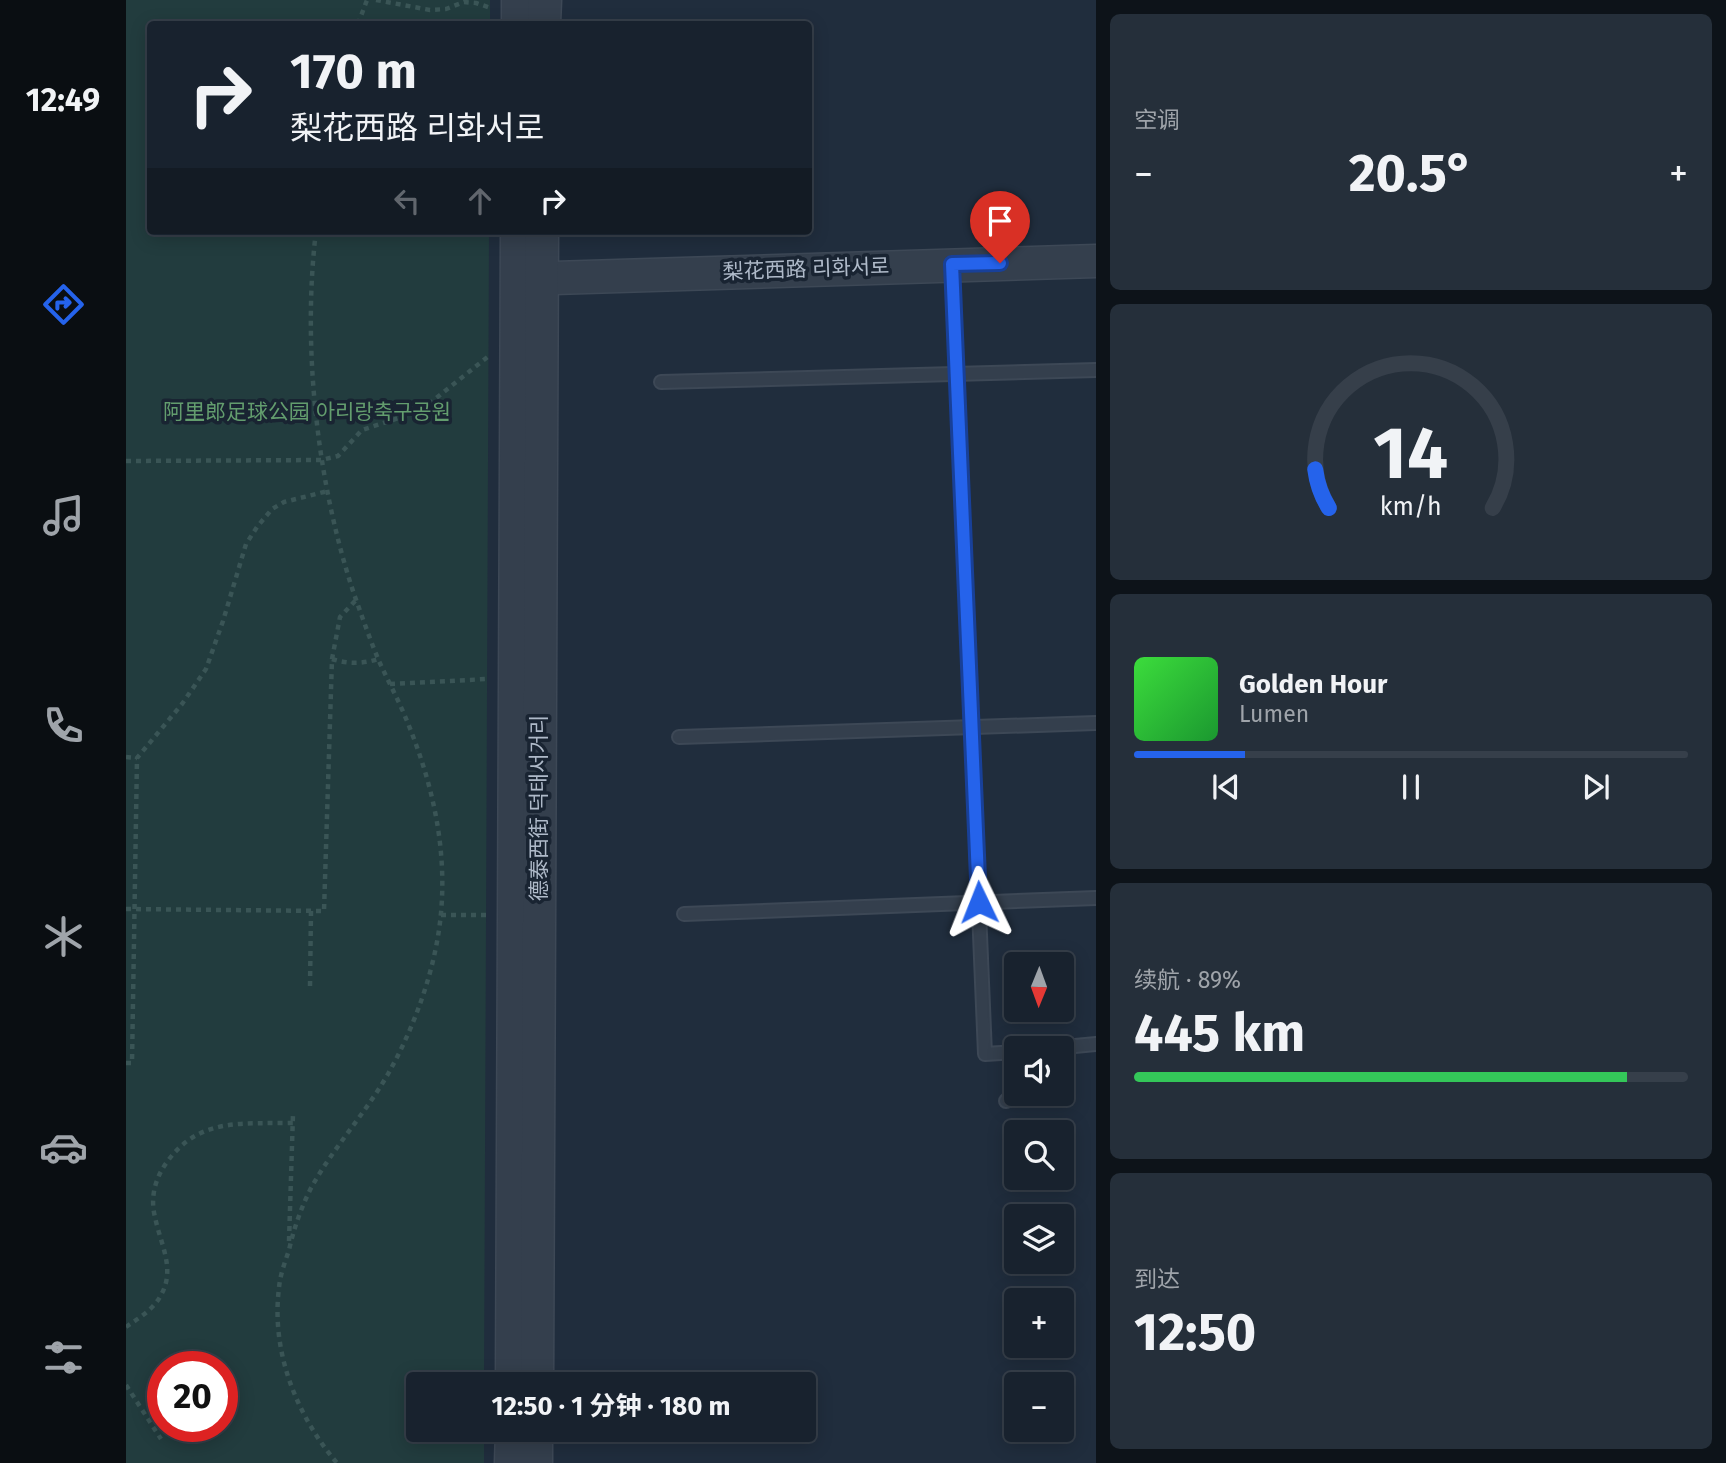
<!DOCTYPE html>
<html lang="zh">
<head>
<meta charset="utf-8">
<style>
	body { margin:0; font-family:"Fira Sans","Noto Sans SC","Noto Sans KR",sans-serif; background:#252f3a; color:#f1f3f6; height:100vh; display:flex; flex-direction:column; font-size:26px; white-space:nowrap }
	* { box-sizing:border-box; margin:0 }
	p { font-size:23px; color:#9fa4aa }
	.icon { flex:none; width:38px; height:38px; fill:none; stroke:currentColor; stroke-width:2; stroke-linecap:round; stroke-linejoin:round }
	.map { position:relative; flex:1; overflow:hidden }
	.sheet { display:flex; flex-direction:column; gap:14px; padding:14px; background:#0d1319; width:630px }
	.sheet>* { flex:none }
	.top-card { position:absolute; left:21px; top:21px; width:665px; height:214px; border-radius:7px; box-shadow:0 4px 18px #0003,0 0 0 2px #363f4a; background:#18222e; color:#f1f3f6; overflow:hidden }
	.needle { width:46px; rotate:181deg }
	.controls { position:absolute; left:878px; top:952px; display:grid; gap:14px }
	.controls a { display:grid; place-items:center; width:70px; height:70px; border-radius:7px; background:#18222e; box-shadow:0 4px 18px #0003,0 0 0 2px #363f4a; font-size:35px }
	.speed { position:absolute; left:21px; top:1351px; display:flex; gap:14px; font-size:35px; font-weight:700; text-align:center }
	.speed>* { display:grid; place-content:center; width:91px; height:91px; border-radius:50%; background:#18222e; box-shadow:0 4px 18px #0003,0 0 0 2px #363f4a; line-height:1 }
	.speed .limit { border:10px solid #d22; background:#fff; color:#111 }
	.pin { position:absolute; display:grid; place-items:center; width:60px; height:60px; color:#fff; margin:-72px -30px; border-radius:50% 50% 50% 0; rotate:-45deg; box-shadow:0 0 7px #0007 }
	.pin .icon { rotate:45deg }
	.me { position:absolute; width:77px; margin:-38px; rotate:358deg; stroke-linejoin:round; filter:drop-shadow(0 0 5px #0008) }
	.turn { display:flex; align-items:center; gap:24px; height:147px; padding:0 28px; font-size:32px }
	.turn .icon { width:91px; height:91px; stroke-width:2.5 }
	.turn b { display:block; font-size:49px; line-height:60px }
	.lanes { display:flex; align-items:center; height:66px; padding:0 28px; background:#0003; justify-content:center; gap:35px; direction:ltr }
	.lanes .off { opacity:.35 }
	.big { font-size:52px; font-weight:700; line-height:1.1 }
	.sheet .card { flex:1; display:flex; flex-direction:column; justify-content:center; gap:10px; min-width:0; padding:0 24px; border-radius:10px; background:#252f3a }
	.sheet .dial { align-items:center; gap:0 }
	.dial svg { height:182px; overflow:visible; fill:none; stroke:#363f4a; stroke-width:7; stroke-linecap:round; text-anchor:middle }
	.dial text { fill:#f1f3f6; stroke:none }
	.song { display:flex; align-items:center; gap:21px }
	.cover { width:84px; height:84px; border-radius:10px; background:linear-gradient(135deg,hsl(120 70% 55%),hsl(130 70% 35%)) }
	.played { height:7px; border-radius:4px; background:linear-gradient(90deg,#2563eb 20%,#363f4a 20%) }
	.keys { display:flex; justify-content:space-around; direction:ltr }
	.heat { display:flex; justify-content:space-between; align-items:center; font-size:38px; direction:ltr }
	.charge { height:10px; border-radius:5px; background:linear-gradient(90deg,#34c759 89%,#363f4a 0) }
	.trip { position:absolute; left:280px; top:1372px; width:410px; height:70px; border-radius:7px; background:#18222e; box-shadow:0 4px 18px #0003,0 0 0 2px #363f4a; font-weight:700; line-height:70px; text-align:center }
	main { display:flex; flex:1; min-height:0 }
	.tab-bar { display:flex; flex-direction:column; width:126px; justify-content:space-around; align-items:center; background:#0a0e12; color:#9fa4aa }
	.tab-bar .icon { width:49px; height:49px }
	.tab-bar .on { color:#2563eb }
	.tab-bar b { font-size:32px; color:#f1f3f6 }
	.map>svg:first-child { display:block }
	.green { fill:#223c3e; fill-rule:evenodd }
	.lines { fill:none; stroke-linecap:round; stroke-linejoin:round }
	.service-casing { stroke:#3d4856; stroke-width:16 }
	.tertiary-casing { stroke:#3d4856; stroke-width:35 }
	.path { stroke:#3a5556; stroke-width:4.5; stroke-dasharray:5 5; stroke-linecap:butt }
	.service { stroke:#343f4d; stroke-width:12 }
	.tertiary { stroke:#343f4d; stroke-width:32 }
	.route-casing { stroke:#184099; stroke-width:18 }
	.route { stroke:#2563eb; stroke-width:12 }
	.labels { text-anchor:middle; stroke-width:7; stroke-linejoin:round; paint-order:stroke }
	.street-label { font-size:21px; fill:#afbac9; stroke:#192432 }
	.park-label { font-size:21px; fill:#639d6e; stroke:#192432 }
</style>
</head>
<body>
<main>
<nav class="tab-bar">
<b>12:49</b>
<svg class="icon on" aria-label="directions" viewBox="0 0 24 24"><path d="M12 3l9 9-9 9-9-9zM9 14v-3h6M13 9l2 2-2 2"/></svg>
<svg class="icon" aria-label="music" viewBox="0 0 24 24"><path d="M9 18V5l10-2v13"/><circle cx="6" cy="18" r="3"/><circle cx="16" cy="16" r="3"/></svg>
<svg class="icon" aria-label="phone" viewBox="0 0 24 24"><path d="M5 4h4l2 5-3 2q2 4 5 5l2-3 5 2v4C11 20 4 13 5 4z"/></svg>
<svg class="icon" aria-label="climate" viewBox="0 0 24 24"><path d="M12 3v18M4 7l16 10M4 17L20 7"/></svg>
<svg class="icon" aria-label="car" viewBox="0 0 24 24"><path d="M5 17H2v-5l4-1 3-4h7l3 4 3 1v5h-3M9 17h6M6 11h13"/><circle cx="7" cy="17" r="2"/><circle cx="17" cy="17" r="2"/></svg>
<svg class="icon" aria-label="filters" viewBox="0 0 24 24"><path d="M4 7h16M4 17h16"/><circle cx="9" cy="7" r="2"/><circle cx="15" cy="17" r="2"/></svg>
</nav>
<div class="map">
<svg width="970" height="1463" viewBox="0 0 970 1463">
	<rect width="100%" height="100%" fill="#202d3d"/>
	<path class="green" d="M0,0H364V24H24V231H363L358,1384H292V1430H358V1463H0ZM37,1367H96V1426H37Z"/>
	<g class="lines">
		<g class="service-casing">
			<g id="service">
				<polyline points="826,265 859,1054 891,1052"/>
				<polyline points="535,382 970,370"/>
				<polyline points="553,737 970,723"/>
				<polyline points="558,914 970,898"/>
				<polyline points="928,1048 970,1044"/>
				<polyline points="880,1101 891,1090"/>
			</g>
		</g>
		<g class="tertiary-casing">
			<g id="tertiary">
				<polyline points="392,24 392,0"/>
				<polyline points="418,24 419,0"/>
				<polyline points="396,279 970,261"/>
				<polyline points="386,1384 391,231"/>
				<polyline points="411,1384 416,231"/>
				<polyline points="385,1463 386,1430"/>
				<polyline points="410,1463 410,1430"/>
			</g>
		</g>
		<g class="path">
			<polyline points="250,0 304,10 320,9 338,2 350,3 365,8"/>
			<polyline points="232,24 241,0"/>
			<path d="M190,231C176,347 191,483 228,594C236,616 244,640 253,661C262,681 273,701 281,721C306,782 321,846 315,913C310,968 289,1026 262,1074C239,1114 207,1148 185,1188C175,1208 168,1228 163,1250C159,1262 154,1275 153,1288C145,1351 170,1415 211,1463"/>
			<polyline points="0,461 195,460 212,456 236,430 294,411 364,355"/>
			<path d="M206,659C221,664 237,664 252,659"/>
			<polyline points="264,684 361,679"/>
			<polyline points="0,757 11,758"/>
			<polyline points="0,909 198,911 206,659 214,617 230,600"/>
			<polyline points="315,915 360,915"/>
			<polyline points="184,986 185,911"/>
			<polyline points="0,1063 6,1063 11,758 56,704 80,669 97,621 120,544 131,527 146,509 158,502 202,491"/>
			<polyline points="163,1241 167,1114"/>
			<path d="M0,1327C13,1318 28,1309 35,1295C50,1269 34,1243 29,1217C24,1198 29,1178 41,1162C73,1117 117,1124 167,1123"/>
			<polyline points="0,1385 35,1439"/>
		</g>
		<use href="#service" class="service"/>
		<use href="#tertiary" class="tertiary"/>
	</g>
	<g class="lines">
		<g class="route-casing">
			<polyline id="route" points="853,902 826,264 874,263"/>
		</g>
		<use href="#route" class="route"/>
	</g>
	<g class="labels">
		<g class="street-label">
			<text transform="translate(680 269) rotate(-2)" y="7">梨花西路 리화서로</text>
			<text transform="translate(413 808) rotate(-90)" y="7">德泰西街 덕태서거리</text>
		</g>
		<g class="park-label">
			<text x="181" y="419">阿里郎足球公园 아리랑축구공원</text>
		</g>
	</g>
</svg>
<div class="controls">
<a><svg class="needle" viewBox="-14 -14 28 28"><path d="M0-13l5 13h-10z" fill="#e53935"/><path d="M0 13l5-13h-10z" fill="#9fa4aa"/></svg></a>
<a><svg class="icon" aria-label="sound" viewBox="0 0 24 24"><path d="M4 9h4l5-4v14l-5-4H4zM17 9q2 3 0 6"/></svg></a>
<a><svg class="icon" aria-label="search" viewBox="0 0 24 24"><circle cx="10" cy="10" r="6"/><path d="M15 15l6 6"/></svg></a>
<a><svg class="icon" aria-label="layers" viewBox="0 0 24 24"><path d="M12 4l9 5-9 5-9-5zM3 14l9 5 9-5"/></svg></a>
<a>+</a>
<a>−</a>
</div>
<div class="speed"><div class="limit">20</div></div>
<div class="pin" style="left:874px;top:263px;background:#d93025"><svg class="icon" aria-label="arrive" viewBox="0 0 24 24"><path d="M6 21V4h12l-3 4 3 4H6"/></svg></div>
<svg class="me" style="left:853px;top:902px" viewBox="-20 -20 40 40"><path d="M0-17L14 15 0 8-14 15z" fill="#2563eb" stroke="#fff" stroke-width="4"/></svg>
<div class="trip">12:50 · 1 分钟 · 180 m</div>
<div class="top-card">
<div class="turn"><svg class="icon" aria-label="right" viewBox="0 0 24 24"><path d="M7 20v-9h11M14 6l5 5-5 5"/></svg><div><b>170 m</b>梨花西路 리화서로</div></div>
<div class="lanes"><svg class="icon off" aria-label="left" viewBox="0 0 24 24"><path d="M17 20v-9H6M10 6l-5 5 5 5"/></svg><svg class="icon off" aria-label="ahead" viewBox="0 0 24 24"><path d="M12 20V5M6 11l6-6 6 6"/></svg><svg class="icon" aria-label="right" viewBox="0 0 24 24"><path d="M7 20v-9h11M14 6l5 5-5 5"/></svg></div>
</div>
</div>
<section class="sheet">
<div class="card"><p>空调</p>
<div class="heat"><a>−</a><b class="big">20.5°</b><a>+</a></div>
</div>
<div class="card dial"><svg viewBox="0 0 100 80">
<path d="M14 69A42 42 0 1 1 86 69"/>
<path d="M14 69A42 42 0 0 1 8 52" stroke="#2563eb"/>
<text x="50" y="56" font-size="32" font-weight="700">14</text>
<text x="50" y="72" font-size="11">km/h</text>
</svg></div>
<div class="card">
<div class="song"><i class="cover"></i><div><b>Golden Hour</b><p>Lumen</p></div></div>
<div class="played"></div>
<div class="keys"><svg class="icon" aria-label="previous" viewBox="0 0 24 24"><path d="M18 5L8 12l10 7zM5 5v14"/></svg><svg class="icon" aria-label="pause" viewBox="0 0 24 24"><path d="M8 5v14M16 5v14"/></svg><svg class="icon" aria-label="next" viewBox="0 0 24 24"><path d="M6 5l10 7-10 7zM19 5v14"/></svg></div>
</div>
<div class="card"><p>续航 · 89%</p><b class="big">445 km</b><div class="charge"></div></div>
<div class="card"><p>到达</p><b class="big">12:50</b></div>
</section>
</main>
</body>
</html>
